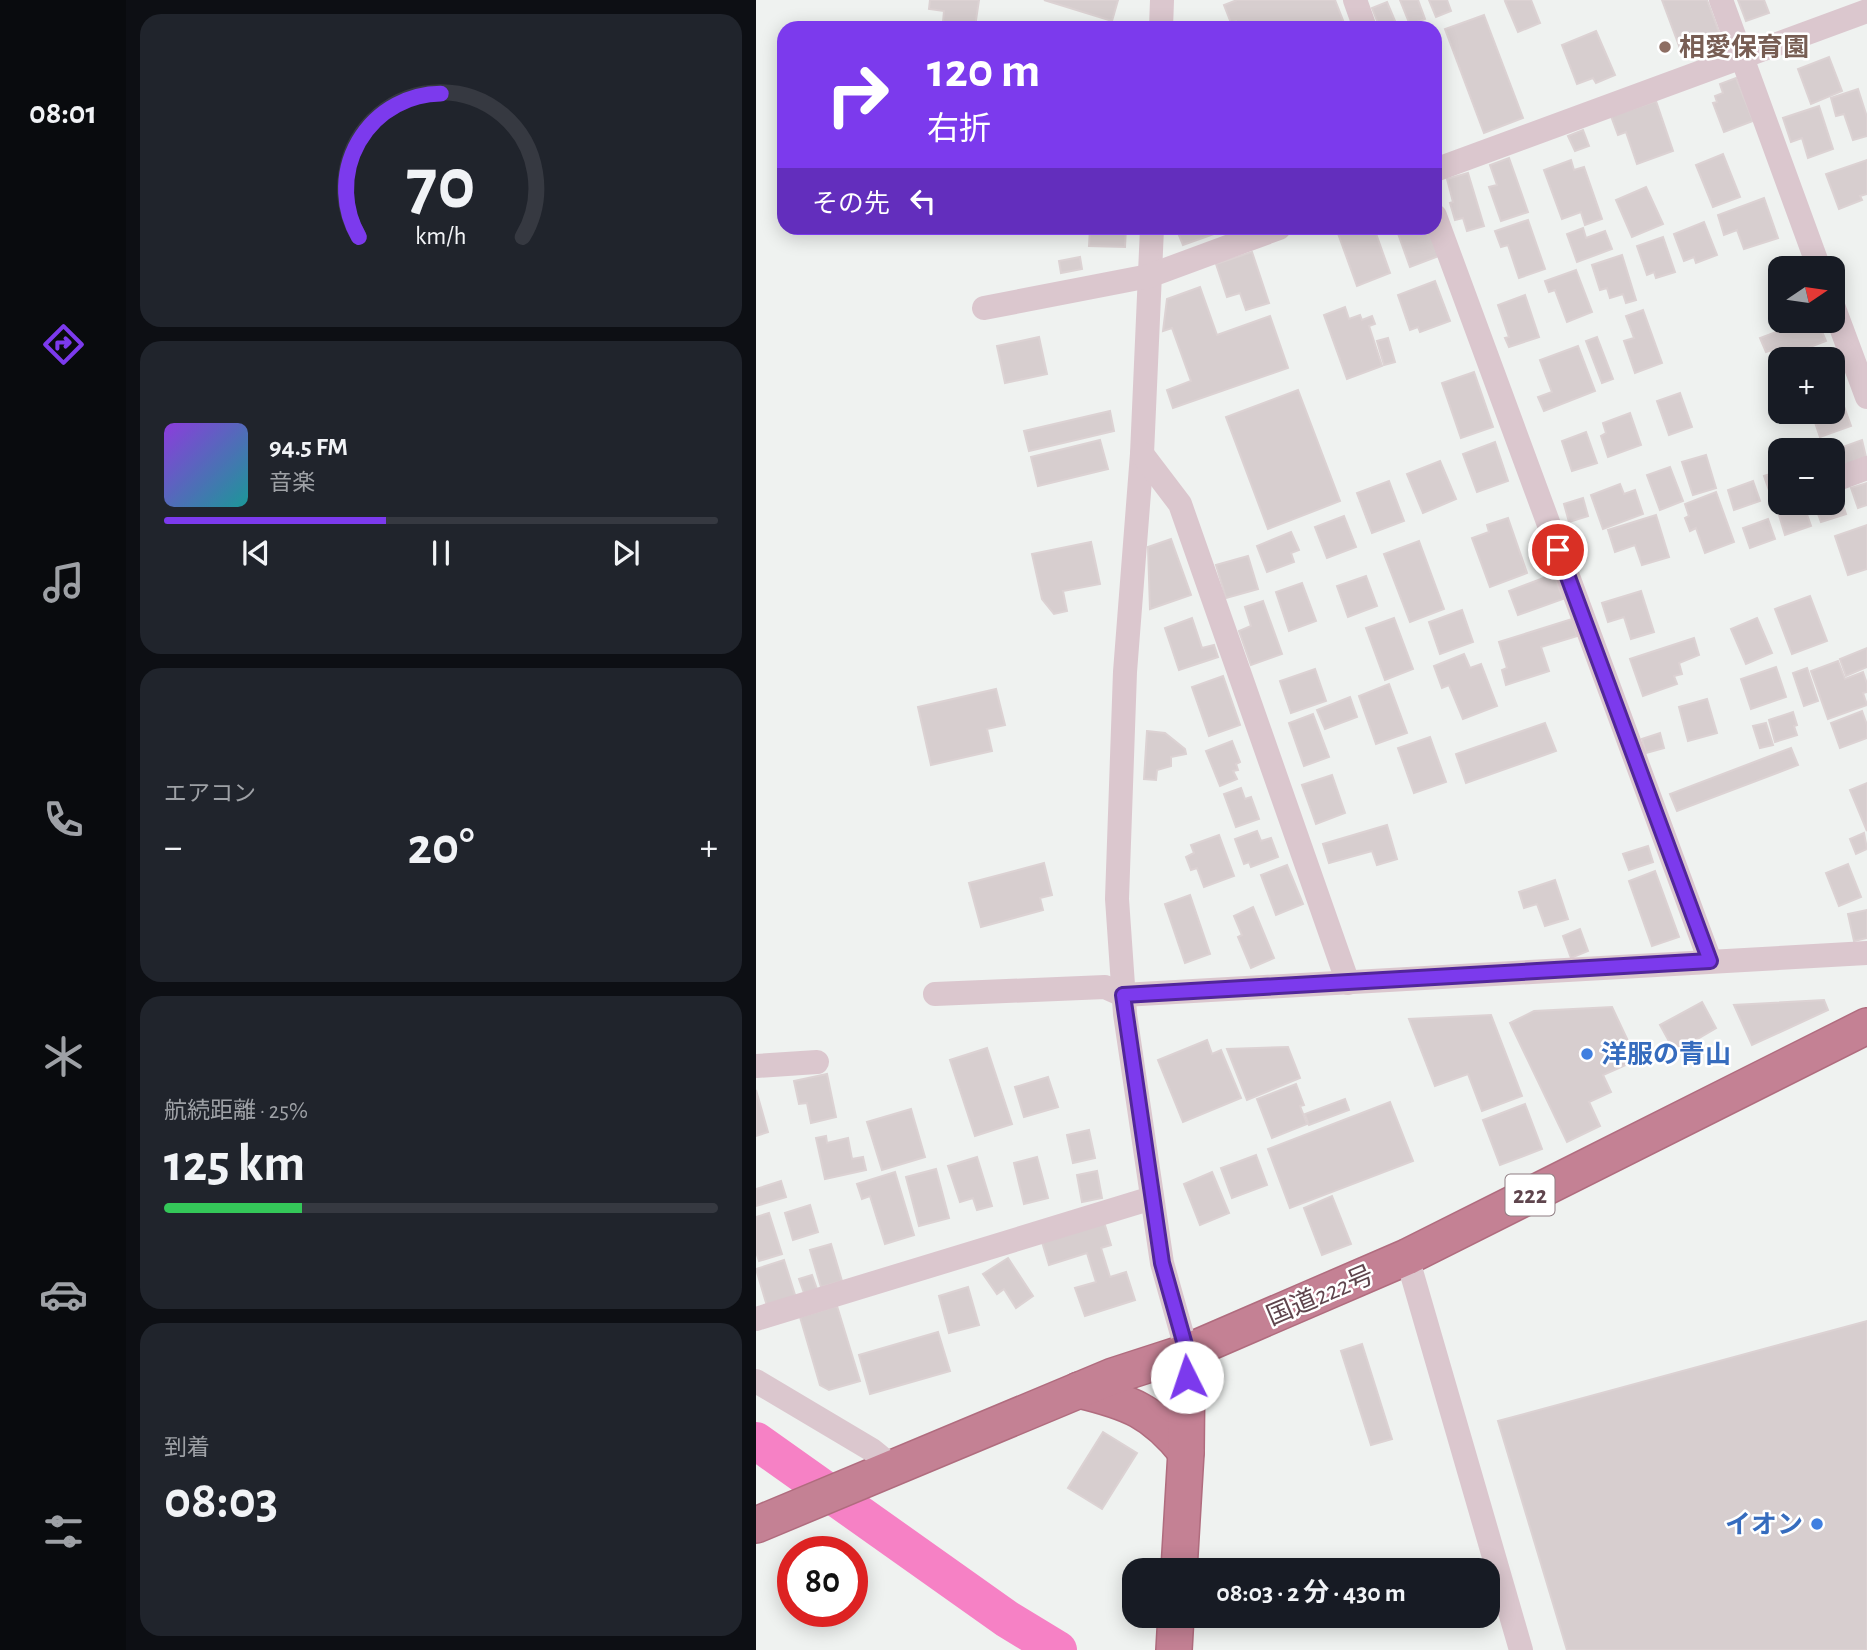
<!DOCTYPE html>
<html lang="ja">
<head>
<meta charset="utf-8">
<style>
	body { margin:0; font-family:"Alegreya Sans","Noto Sans JP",sans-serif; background:#20242c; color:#f1f3f6; height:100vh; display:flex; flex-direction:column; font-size:26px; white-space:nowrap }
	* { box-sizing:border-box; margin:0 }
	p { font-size:23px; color:#9ea1a6 }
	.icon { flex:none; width:38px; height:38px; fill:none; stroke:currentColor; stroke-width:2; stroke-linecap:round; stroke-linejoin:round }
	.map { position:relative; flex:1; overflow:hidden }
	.panel { display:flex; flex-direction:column; gap:14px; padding:14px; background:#0d0f14; width:630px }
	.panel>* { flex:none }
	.banner { position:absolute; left:21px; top:21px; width:665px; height:214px; border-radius:21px; box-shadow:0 4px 18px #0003; background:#7c3aed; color:#fff; overflow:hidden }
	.needle { width:46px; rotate:77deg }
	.tools { position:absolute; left:1012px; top:256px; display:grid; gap:14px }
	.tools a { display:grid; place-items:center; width:77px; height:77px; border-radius:14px; background:#171b24; box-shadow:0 4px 18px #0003; font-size:35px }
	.speed { position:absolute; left:21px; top:1536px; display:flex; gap:14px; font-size:35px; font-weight:700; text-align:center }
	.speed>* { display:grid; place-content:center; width:91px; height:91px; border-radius:50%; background:#171b24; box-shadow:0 4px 18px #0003; line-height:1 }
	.speed .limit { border:10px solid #d22; background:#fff; color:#111 }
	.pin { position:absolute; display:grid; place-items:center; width:60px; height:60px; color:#fff; margin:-30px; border:4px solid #fff; border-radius:50%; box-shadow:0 2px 7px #0007 }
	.me { position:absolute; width:77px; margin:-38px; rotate:356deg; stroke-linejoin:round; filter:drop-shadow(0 0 5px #0008) }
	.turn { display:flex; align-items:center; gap:24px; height:147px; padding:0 35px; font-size:32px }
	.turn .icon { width:91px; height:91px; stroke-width:2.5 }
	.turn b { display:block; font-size:49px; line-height:60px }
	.then { display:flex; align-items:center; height:66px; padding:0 35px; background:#0003; gap:14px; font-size:26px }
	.big { font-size:52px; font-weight:700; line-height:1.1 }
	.panel .card { flex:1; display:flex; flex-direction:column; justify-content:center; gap:10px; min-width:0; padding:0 24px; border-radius:21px; background:#20242c }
	.panel .dial { align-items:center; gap:0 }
	.dial svg { height:182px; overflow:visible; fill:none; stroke:#363941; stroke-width:7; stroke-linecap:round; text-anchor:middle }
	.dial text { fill:#f1f3f6; stroke:none }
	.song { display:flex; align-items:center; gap:21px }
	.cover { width:84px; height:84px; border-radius:10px; background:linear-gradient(135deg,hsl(270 70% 55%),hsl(180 70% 35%)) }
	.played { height:7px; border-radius:4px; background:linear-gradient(90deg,#7c3aed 40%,#363941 40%) }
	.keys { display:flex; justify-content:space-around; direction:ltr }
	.heat { display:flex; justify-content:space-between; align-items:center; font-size:38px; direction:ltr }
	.charge { height:10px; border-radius:5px; background:linear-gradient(90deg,#34c759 25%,#363941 0) }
	.trip { position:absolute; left:366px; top:1558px; width:378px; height:70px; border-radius:21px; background:#171b24; box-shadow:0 4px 18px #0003; font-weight:700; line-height:70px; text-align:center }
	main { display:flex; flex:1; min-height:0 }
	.tab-bar { display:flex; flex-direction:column; width:126px; justify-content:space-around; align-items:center; background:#090b0e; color:#9ea1a6 }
	.tab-bar .icon { width:49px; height:49px }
	.tab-bar .current { color:#7c3aed }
	.tab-bar b { font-size:32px; color:#f1f3f6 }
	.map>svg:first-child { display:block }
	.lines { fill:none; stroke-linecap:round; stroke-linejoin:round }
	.river { stroke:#f681c5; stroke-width:38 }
	.building { fill:#d7cecf; stroke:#dcd2d3; stroke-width:2 }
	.highway-casing { stroke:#b06c7e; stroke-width:38 }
	.minor { stroke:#dbc7ce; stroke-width:24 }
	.highway { stroke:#c48194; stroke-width:35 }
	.route-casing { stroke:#51269a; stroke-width:18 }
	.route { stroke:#7c3aed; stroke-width:12 }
	.education-dot { fill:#8d6e63; stroke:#fff; stroke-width:2.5 }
	.shop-dot { fill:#3f7fe0; stroke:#fff; stroke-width:2.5 }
	.labels { text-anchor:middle; stroke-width:5; stroke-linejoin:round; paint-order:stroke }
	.shield { fill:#fff; stroke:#8f7d82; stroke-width:2 }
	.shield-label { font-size:24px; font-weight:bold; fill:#5f454d }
	.education-label { font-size:26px; font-weight:bold; fill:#785e54; stroke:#fff; text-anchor:start }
	.shop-label { font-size:26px; font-weight:bold; fill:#366cbe; stroke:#fff; text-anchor:start }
	.street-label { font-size:26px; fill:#5f454d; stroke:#fff }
</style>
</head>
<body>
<main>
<nav class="tab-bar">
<b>08:01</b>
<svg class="icon current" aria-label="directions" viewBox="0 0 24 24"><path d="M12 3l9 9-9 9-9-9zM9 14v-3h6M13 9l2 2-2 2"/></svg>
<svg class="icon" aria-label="music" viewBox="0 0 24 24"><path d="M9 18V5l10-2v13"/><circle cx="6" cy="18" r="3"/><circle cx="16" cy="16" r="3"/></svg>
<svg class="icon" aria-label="phone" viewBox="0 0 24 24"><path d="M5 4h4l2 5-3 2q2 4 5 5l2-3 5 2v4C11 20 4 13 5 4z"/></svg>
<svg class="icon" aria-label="climate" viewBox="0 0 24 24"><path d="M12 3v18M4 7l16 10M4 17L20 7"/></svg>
<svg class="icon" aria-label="car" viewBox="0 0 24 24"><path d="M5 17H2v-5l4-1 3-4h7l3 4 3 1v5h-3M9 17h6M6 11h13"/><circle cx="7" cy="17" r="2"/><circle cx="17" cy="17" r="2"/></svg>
<svg class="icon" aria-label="filters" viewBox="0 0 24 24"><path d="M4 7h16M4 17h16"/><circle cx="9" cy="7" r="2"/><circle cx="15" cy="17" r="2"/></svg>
</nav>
<section class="panel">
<div class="card dial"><svg viewBox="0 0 100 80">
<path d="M14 69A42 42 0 1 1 86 69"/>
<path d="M14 69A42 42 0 0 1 50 6" stroke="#7c3aed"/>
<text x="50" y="56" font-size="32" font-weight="700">70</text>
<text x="50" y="72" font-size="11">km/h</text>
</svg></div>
<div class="card">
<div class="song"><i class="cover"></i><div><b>94.5 FM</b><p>音楽</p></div></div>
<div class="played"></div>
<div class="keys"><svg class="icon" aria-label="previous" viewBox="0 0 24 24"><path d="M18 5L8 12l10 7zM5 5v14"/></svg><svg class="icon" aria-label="pause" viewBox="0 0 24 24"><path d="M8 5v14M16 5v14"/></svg><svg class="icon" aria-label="next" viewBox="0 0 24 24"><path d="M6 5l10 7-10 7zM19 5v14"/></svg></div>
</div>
<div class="card"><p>エアコン</p>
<div class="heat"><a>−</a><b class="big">20°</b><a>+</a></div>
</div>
<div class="card"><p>航続距離 · 25%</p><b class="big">125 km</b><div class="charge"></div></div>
<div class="card"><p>到着</p><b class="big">08:03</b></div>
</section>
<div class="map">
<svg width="1111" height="1650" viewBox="0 0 1111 1650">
	<rect width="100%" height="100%" fill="#eff2f0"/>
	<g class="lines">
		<polyline class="river" points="0,1441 251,1619 302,1650"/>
	</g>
	<g class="building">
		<polygon points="174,0 223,0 219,27 187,22 188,11 173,9"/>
		<polygon points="288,0 362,0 356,21"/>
		<polygon points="481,0 579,0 590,28 483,28 480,21 475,23 468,5"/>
		<polygon points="644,0 662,0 669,19 654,25"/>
		<polygon points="673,0 691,0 695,11 680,17"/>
		<polygon points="752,0 775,0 784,23 762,32 749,1"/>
		<polygon points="906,0 951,0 963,32 955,40 925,51"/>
		<polygon points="982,0 1008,0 1013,13 990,21"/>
		<polygon points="631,2 642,28 624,28 616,8"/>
		<polygon points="728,15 767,118 728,133 689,29"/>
		<polygon points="840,31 859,75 840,83 837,78 821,84 806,45"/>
		<polygon points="1073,57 1086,91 1055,104 1042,69"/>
		<polygon points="980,78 997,121 968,132 957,103 961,102 959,96 967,93 964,84"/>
		<polygon points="1102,89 1111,117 1111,136 1097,140 1088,114 1080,116 1075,98"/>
		<polygon points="900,101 917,151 881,164 870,132 862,135 855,116"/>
		<polygon points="1063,106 1077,149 1052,158 1046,138 1035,142 1027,118"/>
		<polygon points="827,130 833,146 819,151 812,136"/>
		<polygon points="967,154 984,197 957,207 940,165"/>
		<polygon points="753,158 772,212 745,221 733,187 741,185 734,165"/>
		<polygon points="815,160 818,170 828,167 846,219 829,225 825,212 806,219 788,170"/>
		<polygon points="1111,160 1111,194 1104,196 1106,200 1083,209 1070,174"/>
		<polygon points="712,173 728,226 711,231 707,218 699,220 694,203 697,202 691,179"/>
		<polygon points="890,187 907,224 876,237 860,200"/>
		<polygon points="1008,198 1022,238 988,249 981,230 968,235 962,215"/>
		<polygon points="772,220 789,269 763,278 752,245 745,247 739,231"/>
		<polygon points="948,222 961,255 940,263 938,257 928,261 918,234"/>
		<polygon points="334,228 370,228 369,247 333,246"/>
		<polygon points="420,228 459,228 461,233 427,245"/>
		<polygon points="580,228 618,228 634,273 601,286"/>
		<polygon points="628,228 672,228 683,256 654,267 640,228 630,232"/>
		<polygon points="827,228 830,238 849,231 856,249 821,262 811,234"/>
		<polygon points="907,237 919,272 900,278 898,272 891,275 881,246"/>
		<polygon points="496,252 513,303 490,310 484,293 471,297 460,264"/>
		<polygon points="866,255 880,300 870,303 867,294 854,298 851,288 844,290 836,265"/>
		<polygon points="324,257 326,269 305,273 303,261"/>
		<polygon points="820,270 836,312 811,322 799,290 793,292 789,281"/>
		<polygon points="679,281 694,321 664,332 662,327 654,330 642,295"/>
		<polygon points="444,287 461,335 514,316 532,368 417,408 411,390 435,381 416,328 407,331 411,299"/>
		<polygon points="769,295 783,337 753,347 749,338 753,337 742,305"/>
		<polygon points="589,307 593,319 604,315 606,320 616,316 619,324 613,326 626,366 591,379 568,315"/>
		<polygon points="887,310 906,363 879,373 868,341 878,338 870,316"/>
		<polygon points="1052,320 1056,330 1064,327 1070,341 1023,359 1019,349 1010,352 1004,338"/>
		<polygon points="283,337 291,374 249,383 241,346"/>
		<polygon points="841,337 857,379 846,383 830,341"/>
		<polygon points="632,338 639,362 628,365 621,341"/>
		<polygon points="822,346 839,391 788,411 782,397 796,392 784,360"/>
		<polygon points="718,372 737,427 705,438 686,383"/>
		<polygon points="1081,387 1095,426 1064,437 1055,411 1076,411 1076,389"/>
		<polygon points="542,390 584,501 512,529 470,417"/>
		<polygon points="924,393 936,427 913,435 901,401"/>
		<polygon points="354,411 358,431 273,451 268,431"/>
		<polygon points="874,413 885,445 852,457 845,436 850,433 847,423"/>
		<polygon points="830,432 841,463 816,471 806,441"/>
		<polygon points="344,440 352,469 282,486 275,457"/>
		<polygon points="1106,440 1111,461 1087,469 1081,449"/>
		<polygon points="739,442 752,481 721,492 707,454"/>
		<polygon points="950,455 960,488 937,495 926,462"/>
		<polygon points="684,461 700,499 667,513 651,474"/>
		<polygon points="914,467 927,501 904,510 891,475"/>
		<polygon points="1024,471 1024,493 1015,496 1008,476"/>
		<polygon points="633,481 648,521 616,533 601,493"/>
		<polygon points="997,481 1004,501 978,510 972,490"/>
		<polygon points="1111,483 1111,505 1102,508 1095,488"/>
		<polygon points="864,484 868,494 879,490 887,514 847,529 835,495"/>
		<polygon points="960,492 978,542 949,553 940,528 934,531 929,518 933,516 929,504"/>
		<polygon points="1083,494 1090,514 1065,522 1058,503 1076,502 1076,496"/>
		<polygon points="827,498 832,516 813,522 808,504"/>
		<polygon points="1048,506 1055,526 1029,535 1023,515"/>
		<polygon points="900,515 913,557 886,565 879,545 859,552 852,530"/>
		<polygon points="588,516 600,547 571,558 559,527"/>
		<polygon points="752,518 771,573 734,587 716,538 733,532 731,525"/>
		<polygon points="1012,519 1019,539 994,548 987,528"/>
		<polygon points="1111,525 1111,569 1092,575 1079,536"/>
		<polygon points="535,532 543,550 535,553 538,562 511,572 501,546"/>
		<polygon points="415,539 435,595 394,609 392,547"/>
		<polygon points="663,541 688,609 654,622 628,554"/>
		<polygon points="335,542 344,584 307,591 311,611 298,614 286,599 276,554"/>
		<polygon points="492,556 502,589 470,598 460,565"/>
		<polygon points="798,574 807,599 762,615 753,591"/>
		<polygon points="610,576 621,606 592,617 581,586"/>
		<polygon points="546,583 560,621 533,631 520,592"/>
		<polygon points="885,591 898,632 875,639 868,617 852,622 846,603"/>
		<polygon points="1054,596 1071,641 1036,654 1019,609"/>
		<polygon points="507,601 526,654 495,665 483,631 495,626 489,607"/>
		<polygon points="706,610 717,642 684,654 673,622"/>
		<polygon points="436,618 446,648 458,645 462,657 423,670 409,628"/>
		<polygon points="638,618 657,669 629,680 610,628"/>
		<polygon points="1001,618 1016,653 990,664 975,629"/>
		<polygon points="816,619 821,636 785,647 793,671 750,685 746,670 751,668 743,642"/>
		<polygon points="938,638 943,655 923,663 926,674 918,676 921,684 887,696 874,659"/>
		<polygon points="1111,648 1111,667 1090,676 1084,659"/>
		<polygon points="708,654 714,668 725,664 741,706 707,719 693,685 686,688 678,666"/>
		<polygon points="1082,661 1089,679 1107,672 1111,684 1111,692 1107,693 1111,705 1072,719 1055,671"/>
		<polygon points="1020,667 1030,697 995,709 985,679"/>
		<polygon points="1051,668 1062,701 1048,706 1037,673"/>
		<polygon points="559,669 570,701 535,713 524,681"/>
		<polygon points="467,676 484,725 453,736 436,687"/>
		<polygon points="633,684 651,733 620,744 603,696"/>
		<polygon points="240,689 249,725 231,729 236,751 175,765 162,707"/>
		<polygon points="594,697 601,717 569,729 561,710"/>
		<polygon points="951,699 961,733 932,741 923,707"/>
		<polygon points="1106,711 1111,725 1111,738 1084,748 1075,723"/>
		<polygon points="1037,712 1041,725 1038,726 1041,735 1019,742 1013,720"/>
		<polygon points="557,714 573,757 548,766 533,723"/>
		<polygon points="789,723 800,751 710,783 700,754"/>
		<polygon points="1010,723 1017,745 1004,748 997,726"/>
		<polygon points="391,731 409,733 429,749 430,754 415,757 415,766 401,770 400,780 388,779"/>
		<polygon points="904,733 908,748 890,753 886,739"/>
		<polygon points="674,737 690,782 658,793 642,748"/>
		<polygon points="476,741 484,762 480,764 482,770 477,771 481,779 464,786 450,751"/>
		<polygon points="1035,748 1042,765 921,811 914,794"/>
		<polygon points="576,775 589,813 560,824 546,785"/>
		<polygon points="1111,783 1111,831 1094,790"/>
		<polygon points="485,788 489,799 495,797 503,819 480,827 468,794"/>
		<polygon points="631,825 641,859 621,865 616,851 573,863 567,844"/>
		<polygon points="501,831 505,841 515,838 522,857 495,867 493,862 488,864 479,839"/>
		<polygon points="1108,833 1111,849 1100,854 1094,839"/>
		<polygon points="463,835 478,876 448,887 441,868 435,870 430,857 438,853 435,845"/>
		<polygon points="892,846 897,862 873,870 867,854"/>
		<polygon points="288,863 296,895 284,898 287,910 225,927 213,883"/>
		<polygon points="1092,864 1105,897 1083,906 1070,873"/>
		<polygon points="531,865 547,904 520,915 505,875"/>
		<polygon points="899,871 923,937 896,946 873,881"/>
		<polygon points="799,880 812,919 789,926 781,904 768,908 763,892"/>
		<polygon points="434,895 454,954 429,963 409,904"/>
		<polygon points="497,907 518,958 495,968 482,937 486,935 478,916"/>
		<polygon points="1111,910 1111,938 1098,941 1092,914"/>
		<polygon points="824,929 832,951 815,958 807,936"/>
		<polygon points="1068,1000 1072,1010 996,1045 978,1005"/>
		<polygon points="946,1002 960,1028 919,1052 904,1025"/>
		<polygon points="856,1007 881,1060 847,1075 855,1092 833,1102 844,1126 811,1142 754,1023 778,1011"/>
		<polygon points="735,1015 766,1096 726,1111 712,1074 679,1086 653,1019"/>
		<polygon points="451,1040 456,1054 465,1050 485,1098 427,1122 402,1060"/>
		<polygon points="532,1047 544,1078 491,1100 471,1049"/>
		<polygon points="231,1048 256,1124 219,1136 194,1060"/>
		<polygon points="71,1074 80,1117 55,1123 51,1103 43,1104 38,1081"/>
		<polygon points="292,1077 302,1107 268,1117 259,1087"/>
		<polygon points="540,1084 548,1105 544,1106 551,1124 516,1138 501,1099"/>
		<polygon points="0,1090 12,1132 0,1136"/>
		<polygon points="589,1099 593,1110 553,1125 549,1114"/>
		<polygon points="634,1102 657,1161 534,1208 512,1149"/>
		<polygon points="769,1104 786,1149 744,1165 727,1120"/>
		<polygon points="155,1109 169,1157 126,1170 111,1122"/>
		<polygon points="333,1130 339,1158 317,1163 311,1135"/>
		<polygon points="70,1136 71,1143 92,1138 96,1159 107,1157 110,1170 69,1179 60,1138"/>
		<polygon points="500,1155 511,1185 476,1198 465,1168"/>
		<polygon points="221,1157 236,1206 221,1210 217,1198 204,1202 192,1166"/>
		<polygon points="281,1157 292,1198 268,1204 258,1163"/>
		<polygon points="180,1169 193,1218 163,1226 150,1177"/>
		<polygon points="341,1171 346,1198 326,1202 321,1175"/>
		<polygon points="139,1172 158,1235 129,1244 114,1196 106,1199 101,1184"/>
		<polygon points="456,1172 473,1213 444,1225 428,1184"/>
		<polygon points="25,1181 30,1197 0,1206 0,1189"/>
		<polygon points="576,1196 595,1244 566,1255 548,1208"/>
		<polygon points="54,1205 62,1232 37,1240 29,1213"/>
		<polygon points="13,1213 26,1254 3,1261 0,1252 0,1217"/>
		<polygon points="348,1222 355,1245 345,1248 354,1277 370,1272 379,1300 329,1316 319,1288 340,1282 331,1253 293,1265 286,1242"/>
		<polygon points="75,1244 86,1281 65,1287 54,1250"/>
		<polygon points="252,1258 277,1296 260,1308 248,1289 241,1294 227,1274"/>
		<polygon points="28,1260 40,1298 11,1306 0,1269"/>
		<polygon points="56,1275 61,1289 48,1293 43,1279"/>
		<polygon points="212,1287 223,1325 193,1333 183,1296"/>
		<polygon points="81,1306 104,1381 73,1390 64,1385 44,1317"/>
		<polygon points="1111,1321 1111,1650 811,1650 742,1421"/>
		<polygon points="182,1332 194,1371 114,1394 103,1355"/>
		<polygon points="606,1344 636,1439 615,1445 585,1351"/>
		<polygon points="347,1432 381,1453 346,1509 312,1488"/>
	</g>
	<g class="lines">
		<g class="highway-casing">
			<g id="highway">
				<path d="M323,1390C373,1402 397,1411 430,1452"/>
				<polyline points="0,1525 357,1376 431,1352 651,1257 1111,1026"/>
				<polyline points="423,1570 430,1452 431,1352"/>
				<polyline points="418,1650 420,1615"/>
			</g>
		</g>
		<g class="minor">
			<polyline points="599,0 609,28"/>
			<polyline points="965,0 1063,268"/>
			<polyline points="405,28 406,0"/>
			<polyline points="679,170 1111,11"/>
			<polyline points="679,216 954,961"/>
			<polyline points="396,228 386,454 369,672 361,899 369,1014 406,1263 431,1352"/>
			<polyline points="1076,303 1111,397"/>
			<polyline points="228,308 393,276 523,228"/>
			<polyline points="386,454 424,504 592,983"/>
			<polyline points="1076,481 1111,468"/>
			<polyline points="179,994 349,987 367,995 1111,953"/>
			<polyline points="0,1066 61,1062"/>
			<polyline points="651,1257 765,1650"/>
			<polyline points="0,1319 396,1198"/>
			<polyline points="0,1381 116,1450 138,1468"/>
		</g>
		<use href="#highway" class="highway"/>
	</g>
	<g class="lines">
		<g class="route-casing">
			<polyline id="route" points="431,1377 431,1352 406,1263 367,995 954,961 802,550"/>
		</g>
		<use href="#route" class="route"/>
	</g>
	<circle class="education-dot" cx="909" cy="47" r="7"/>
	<g class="shop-dot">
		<circle cx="831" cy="1054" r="7"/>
		<circle cx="1061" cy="1524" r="7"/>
	</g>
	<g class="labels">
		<rect class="shield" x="749.5" y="1174.5" width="49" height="41" rx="5"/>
		<g class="shield-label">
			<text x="774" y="1203">222</text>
		</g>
		<g class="education-label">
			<text x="923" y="56">相愛保育園</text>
		</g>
		<g class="shop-label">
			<text x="845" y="1063">洋服の青山</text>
			<text x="1047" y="1533" text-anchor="end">イオン</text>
		</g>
		<g class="street-label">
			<text transform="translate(564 1295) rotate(-23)" y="9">国道222号</text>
		</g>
	</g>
</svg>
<div class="tools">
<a><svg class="needle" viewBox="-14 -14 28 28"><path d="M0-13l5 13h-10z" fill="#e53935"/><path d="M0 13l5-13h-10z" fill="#9ea1a6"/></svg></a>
<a>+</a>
<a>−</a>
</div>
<div class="speed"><div class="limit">80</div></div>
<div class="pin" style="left:802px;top:550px;background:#d93025"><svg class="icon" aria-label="arrive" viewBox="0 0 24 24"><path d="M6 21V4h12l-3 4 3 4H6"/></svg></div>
<svg class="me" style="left:431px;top:1377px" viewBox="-20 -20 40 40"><circle r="19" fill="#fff"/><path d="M0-13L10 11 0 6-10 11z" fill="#7c3aed"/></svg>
<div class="trip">08:03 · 2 分 · 430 m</div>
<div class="banner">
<div class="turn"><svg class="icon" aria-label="right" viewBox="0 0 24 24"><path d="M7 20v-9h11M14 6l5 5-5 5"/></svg><div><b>120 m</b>右折</div></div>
<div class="then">その先<svg class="icon" aria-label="left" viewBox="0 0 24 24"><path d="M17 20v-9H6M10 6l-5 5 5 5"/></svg></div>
</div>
</div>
</main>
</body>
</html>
